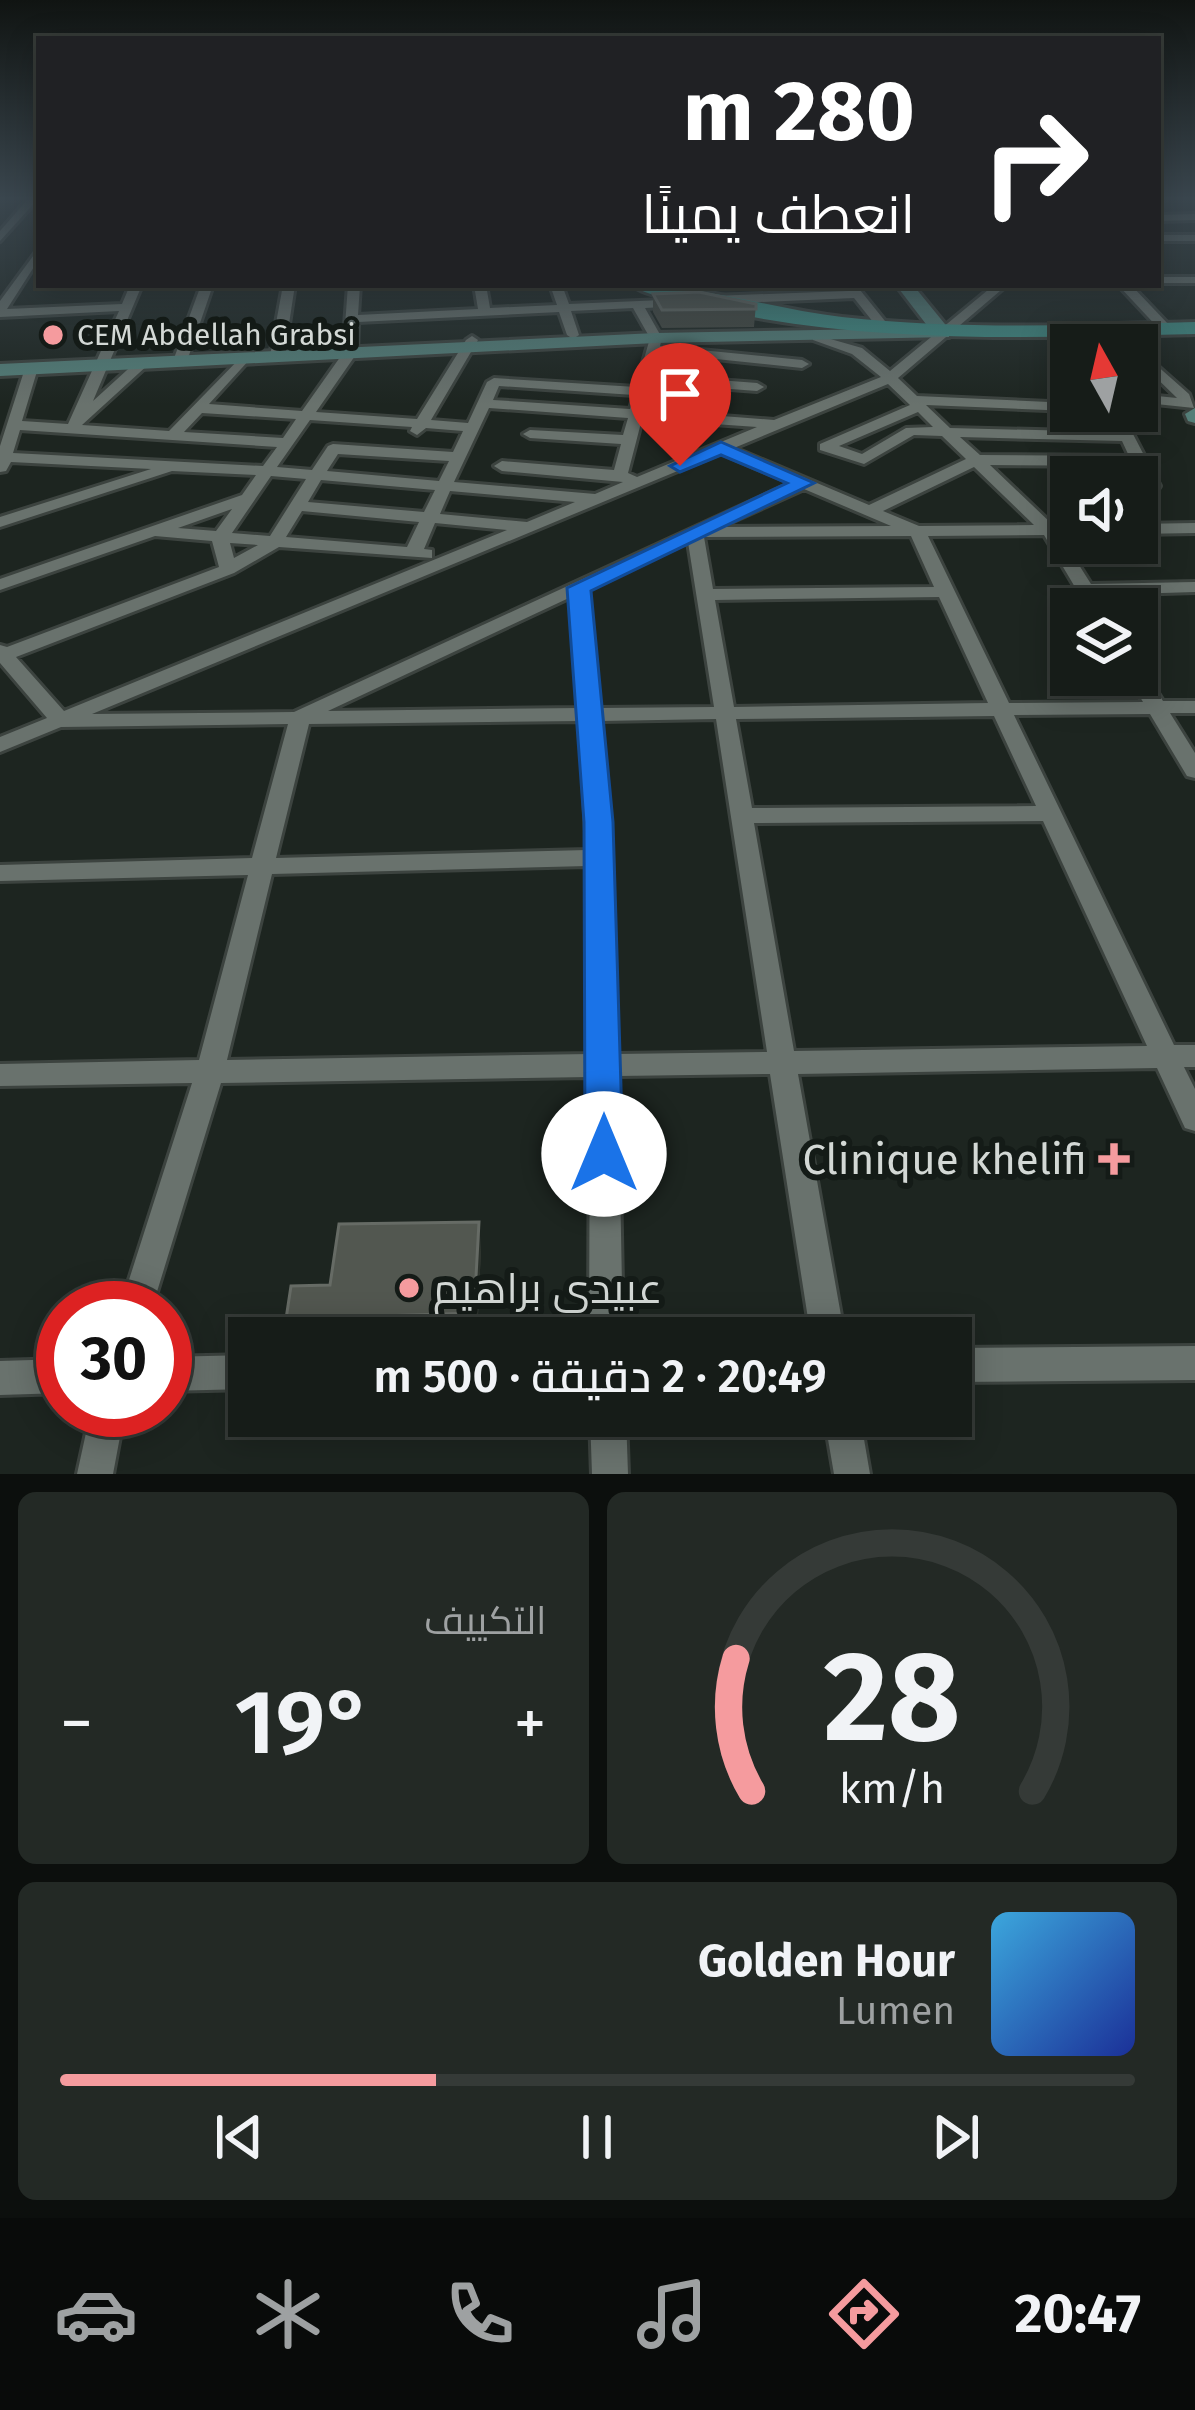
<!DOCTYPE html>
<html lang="ar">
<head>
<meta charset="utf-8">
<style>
	body { margin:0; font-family:"Fira Sans",Cairo,sans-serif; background:#232925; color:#f1f3f6; direction:rtl; height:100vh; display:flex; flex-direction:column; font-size:45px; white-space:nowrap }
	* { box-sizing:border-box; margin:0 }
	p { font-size:39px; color:#9ea1a2 }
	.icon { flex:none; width:66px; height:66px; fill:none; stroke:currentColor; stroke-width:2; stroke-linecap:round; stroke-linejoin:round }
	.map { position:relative; height:1474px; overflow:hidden; direction:ltr }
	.side { display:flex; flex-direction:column; gap:18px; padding:18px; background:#0c0f0d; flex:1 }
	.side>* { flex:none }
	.hud { position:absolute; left:36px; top:36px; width:1125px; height:252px; border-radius:0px; box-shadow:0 6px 30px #0003,0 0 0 3px #353a37; direction:rtl; background:#202124; color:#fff; overflow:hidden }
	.needle { width:78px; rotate:352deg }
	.tools { position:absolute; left:1050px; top:324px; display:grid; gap:24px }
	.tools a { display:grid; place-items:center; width:108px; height:108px; border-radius:0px; background:#161c18; box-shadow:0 6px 30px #0003,0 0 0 3px #353a37; font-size:60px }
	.speed { position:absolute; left:36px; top:1281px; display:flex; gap:24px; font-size:60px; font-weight:700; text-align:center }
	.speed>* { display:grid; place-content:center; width:156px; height:156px; border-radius:50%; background:#161c18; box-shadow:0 6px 30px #0003,0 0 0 3px #353a37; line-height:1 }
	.speed .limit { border:18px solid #d22; background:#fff; color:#111 }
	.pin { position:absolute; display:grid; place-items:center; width:102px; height:102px; color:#fff; margin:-123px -51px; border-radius:50% 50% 50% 0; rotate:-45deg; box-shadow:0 0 12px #0007 }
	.pin .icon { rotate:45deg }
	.me { position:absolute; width:132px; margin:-66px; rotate:0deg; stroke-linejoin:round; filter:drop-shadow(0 0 9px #0008) }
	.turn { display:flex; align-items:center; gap:42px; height:252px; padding:0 48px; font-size:54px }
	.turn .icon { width:156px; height:156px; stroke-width:2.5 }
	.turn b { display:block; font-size:84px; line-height:102px }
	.big { font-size:90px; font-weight:600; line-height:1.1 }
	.side .widget { flex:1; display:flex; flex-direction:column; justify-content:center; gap:18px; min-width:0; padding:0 42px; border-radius:18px; background:#232925 }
	.side .dial { align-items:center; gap:0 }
	.dial svg { height:312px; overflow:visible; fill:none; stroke:#353a37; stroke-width:7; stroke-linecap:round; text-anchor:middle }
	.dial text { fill:#f1f3f6; stroke:none }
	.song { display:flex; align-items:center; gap:36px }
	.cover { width:144px; height:144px; border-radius:18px; background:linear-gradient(135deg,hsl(200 70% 55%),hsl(230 70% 35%)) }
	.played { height:12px; border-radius:6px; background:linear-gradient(90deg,#f59b9e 35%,#353a37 35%) }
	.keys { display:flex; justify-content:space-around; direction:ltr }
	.heat { display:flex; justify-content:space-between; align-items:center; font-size:66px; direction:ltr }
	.side .tiles { flex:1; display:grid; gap:18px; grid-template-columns:1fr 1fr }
	.widget:last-child { grid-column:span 2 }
	.trip { position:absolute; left:228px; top:1317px; width:744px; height:120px; border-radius:0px; background:#161c18; box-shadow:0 6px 30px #0003,0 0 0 3px #353a37; font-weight:600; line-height:120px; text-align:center; direction:rtl }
	.tab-bar { display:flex; height:192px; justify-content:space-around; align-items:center; background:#090b0a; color:#9ea1a2 }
	.tab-bar .icon { width:84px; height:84px }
	.tab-bar .selected { color:#f59b9e }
	.tab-bar b { font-size:54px; color:#f1f3f6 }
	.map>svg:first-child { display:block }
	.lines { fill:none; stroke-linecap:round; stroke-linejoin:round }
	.street-casing { stroke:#3c433f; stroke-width:6 }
	.secondary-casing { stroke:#3c433f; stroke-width:6 }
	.primary-casing { stroke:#3c433f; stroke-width:6 }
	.street { fill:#69726d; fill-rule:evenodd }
	.secondary { fill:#547e78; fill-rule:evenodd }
	.primary { fill:#408b83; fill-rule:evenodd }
	.wall { fill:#434740 }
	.shaded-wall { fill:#2d332d }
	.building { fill:#525750; stroke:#666b65; stroke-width:3 }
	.route { fill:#1a73e8; stroke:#114b97; stroke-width:3 }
	.poi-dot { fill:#f59b9e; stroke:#141b17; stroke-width:4.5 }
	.labels { text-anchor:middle; stroke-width:12; stroke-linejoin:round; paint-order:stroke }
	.far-poi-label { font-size:30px; fill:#d3d8d5; stroke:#141b17; text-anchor:start }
	.near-poi-label { font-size:42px; fill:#d3d8d5; stroke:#141b17; text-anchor:end }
</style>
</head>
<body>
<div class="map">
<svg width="1195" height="1474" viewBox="0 0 1195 1474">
	<rect width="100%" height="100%" fill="#1d2520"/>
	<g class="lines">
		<g class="street-casing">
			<g id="street">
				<polygon points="28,199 38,199 0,241 0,231"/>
				<polygon points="1195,214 1195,220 1158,221 1158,215"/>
				<rect x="1158" y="235" width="37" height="6"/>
				<path d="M39,248V259L7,309L122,304L130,285H142L93,401L138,360L150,363L82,425L169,431L244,354L251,358L209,404L302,411L343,353L348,285H360L358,315L478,309L474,285H486L490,308L557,305L550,285H562L569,304L686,299L688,302L682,306L645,308L662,338L660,346L802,360L809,364L802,368L658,353L653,375L757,383L764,387L757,391L651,383L644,410L774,420L881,377L852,354L813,340V334L862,348L890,371L994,285H1007L898,378L917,396L1071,403V411L926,405L950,428L1117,432L1107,411H1121L1160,486L1158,489H1146L1134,466L990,465L1053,525H1071V535H1060L1091,584L1195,582V592L1098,595L1106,609H1088L1044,535L928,536L1009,703L1143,702L1127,675H1137V669L1144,671L1163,701H1195V713H1170L1195,753V778L1187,776L1150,714L1014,715L1174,1045H1195V1067H1184L1195,1089V1131L1185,1128L1157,1068L798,1074L845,1338H811L770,1074L618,1076L623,1338H589L590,1077L221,1083L152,1308H120L192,1083L0,1086V1064L199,1060L248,875L0,881V865L252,858L288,724L61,727L0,752V737L47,718L0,663V645L7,647L219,567L212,541L155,536L0,590V579L242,495L256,475L172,471L0,527V517L151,469L11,462L6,471L0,472V446L26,365L38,368L22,421L68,424L119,311L0,317V301ZM633,308L650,338L636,387L494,378L487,382L468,423L431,420L478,340L472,336L466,340L417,419L316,412L357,353L358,322L559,312L567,335L573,339L579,335L571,311ZM888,384L910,405L820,444V450L864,464L914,435L942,436L966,459L869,505L734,448ZM499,386L634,395L630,409L493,400ZM489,408L628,418L623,435L530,430L523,434L530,438L621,444L614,470L502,461L494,466L502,471L623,482L595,494L454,482ZM918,412L933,427L906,428L862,454L839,446ZM202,413L296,419L283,438L184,432ZM642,419L757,427L637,477L628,473ZM310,420L412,427L410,431L417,435L426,428L463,431L453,452L333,444L328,446L312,470L277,467ZM20,430L277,447L263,466L13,453ZM960,437L1122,441L1129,456L980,455ZM721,453L791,483L294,712L92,714ZM338,454L449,461L439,481L327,471ZM974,467L1034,525L919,526L883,511ZM271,476L306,479L270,536L232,533ZM321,480L435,490L424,512L308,502ZM804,489L891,526L720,527ZM450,491L575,502L527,522L440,514ZM232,509L216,531L178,528ZM302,511L419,522L407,547L286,537ZM435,523L507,530L64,711L16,657L234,573L279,547L432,558V550L424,549ZM911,536L934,587L713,589L704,537ZM688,542L714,707L600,708L588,589ZM230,543L258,545L234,558ZM571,597L580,708L328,711ZM939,597L988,703L734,707L715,600ZM994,716L1036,806L752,808L736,719ZM716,719L767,1052L617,1054L612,858L601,721ZM580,721L587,850L276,858L309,724ZM1043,821L1147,1046L794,1051L754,823ZM587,866L590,1054L227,1060L272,874Z"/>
				<rect x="1158" y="277" width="37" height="6"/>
				<polygon points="201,285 213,285 187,361 175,364 173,361"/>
				<polygon points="283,285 295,285 284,356 277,360 270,356"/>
				<polygon points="844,285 856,285 889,326 889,332 881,332 854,298 713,304 707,300 713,296 848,291"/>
				<polygon points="1118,285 1131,285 1170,326 1170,332 1162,332"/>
				<polygon points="1137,348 1189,394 1194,408 1137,402 1137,394 1177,398 1137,359"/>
				<polygon points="1195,523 1195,533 1137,534 1137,524"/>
				<polygon points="1195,1346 1195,1380 951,1382 951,1348"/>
				<polygon points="249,1355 249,1389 165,1391 165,1357"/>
				<polygon points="63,1359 63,1393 0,1395 0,1361"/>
				<polygon points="91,1410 125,1410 113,1474 77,1474"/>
				<polygon points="590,1416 626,1416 628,1474 592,1474"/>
				<polygon points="824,1416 860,1416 870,1474 834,1474"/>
			</g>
		</g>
		<g class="secondary-casing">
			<g id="secondary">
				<polygon points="896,285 913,285 949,329 949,337 656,343 0,376 0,364 656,333 929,328"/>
				<polygon points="1195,408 1195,423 1188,421 1185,414"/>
			</g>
		</g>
		<g class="primary-casing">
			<path id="primary" d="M632,285C701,285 773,309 842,317C959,330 1078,325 1195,322V334C1028,338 855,345 692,304C673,299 647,296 632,285Z"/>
		</g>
		<use href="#street" class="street"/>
		<use href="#secondary" class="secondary"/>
		<use href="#primary" class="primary"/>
	</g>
	<g class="wall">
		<polygon points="653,294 756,304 754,327 662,328 653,312"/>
		<polygon points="481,1248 477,1338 291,1338 286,1319"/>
	</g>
	<polygon class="shaded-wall" points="479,1222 481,1248 477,1338 474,1313"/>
	<g class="building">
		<polygon points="699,292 756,304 756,309 662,310 653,294"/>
		<polygon points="479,1222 474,1313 286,1319 291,1286 330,1285 339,1224"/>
	</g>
	<linearGradient id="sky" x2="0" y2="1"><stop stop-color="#101412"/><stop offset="0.49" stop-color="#3a464e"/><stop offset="1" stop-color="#3a464e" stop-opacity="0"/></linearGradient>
	<rect width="1195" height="405" fill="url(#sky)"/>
	<polygon class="route" points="721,442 814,483 591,591 613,822 623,1154 618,1166 604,1171 590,1166 585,1154 584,822 567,588 787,483 721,455 680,472 670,466"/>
	<g class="poi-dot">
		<circle cx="53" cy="335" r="12"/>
		<path d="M1108 1141h12v12h12v12h-12v12h-12v-12h-12v-12h12z"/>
		<circle cx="409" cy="1288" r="12"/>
	</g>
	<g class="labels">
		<g class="far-poi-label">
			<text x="77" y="345">CEM Abdellah Grabsi</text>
		</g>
		<g class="near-poi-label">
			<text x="1087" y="1174">Clinique khelifi</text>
			<text x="433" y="1303" text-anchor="start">عبيدي براهيم</text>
		</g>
	</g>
</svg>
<div class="tools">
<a><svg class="needle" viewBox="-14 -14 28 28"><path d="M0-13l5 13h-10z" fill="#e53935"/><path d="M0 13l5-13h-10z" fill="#9ea1a2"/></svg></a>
<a><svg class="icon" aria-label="sound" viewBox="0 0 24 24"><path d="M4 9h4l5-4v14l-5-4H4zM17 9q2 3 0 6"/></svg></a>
<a><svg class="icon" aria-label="layers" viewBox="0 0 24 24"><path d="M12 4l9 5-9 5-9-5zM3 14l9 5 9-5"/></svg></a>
</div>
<div class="speed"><div class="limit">30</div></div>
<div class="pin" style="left:680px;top:466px;background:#d93025"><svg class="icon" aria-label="arrive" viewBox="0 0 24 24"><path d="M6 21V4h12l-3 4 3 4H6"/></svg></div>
<svg class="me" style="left:604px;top:1154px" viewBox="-20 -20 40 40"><circle r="19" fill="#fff"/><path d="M0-13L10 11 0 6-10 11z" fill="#1a73e8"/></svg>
<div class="trip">20:49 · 2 دقيقة · 500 m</div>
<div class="hud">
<div class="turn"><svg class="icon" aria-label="right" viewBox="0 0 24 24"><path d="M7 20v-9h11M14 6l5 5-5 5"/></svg><div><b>280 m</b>انعطف يمينًا</div></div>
</div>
</div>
<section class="side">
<div class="tiles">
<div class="widget dial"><svg viewBox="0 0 100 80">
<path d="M14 69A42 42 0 1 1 86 69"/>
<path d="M14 69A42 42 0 0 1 10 35" stroke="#f59b9e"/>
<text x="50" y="56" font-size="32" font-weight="700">28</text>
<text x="50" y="72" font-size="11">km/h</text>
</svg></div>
<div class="widget"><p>التكييف</p>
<div class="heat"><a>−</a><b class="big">19°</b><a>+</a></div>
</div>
<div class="widget">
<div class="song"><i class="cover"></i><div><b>Golden Hour</b><p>Lumen</p></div></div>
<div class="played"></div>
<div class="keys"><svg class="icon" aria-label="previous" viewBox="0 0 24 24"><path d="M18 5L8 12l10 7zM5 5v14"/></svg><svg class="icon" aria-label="pause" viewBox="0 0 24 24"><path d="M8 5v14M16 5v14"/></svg><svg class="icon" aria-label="next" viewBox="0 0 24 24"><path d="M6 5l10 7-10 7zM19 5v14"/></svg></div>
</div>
</div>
</section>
<nav class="tab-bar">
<b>20:47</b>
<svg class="icon selected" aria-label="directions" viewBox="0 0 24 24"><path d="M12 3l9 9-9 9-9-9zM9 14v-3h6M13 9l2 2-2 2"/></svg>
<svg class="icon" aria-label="music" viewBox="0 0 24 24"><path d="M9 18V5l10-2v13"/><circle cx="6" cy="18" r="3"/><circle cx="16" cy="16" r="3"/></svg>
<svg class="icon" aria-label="phone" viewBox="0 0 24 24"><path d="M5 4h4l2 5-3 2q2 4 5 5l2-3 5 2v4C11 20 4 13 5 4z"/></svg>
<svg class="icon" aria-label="climate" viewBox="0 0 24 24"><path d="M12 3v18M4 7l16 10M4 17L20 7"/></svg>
<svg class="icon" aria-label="car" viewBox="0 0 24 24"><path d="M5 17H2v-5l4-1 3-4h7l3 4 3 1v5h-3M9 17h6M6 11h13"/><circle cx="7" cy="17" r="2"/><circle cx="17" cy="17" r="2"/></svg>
</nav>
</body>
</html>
